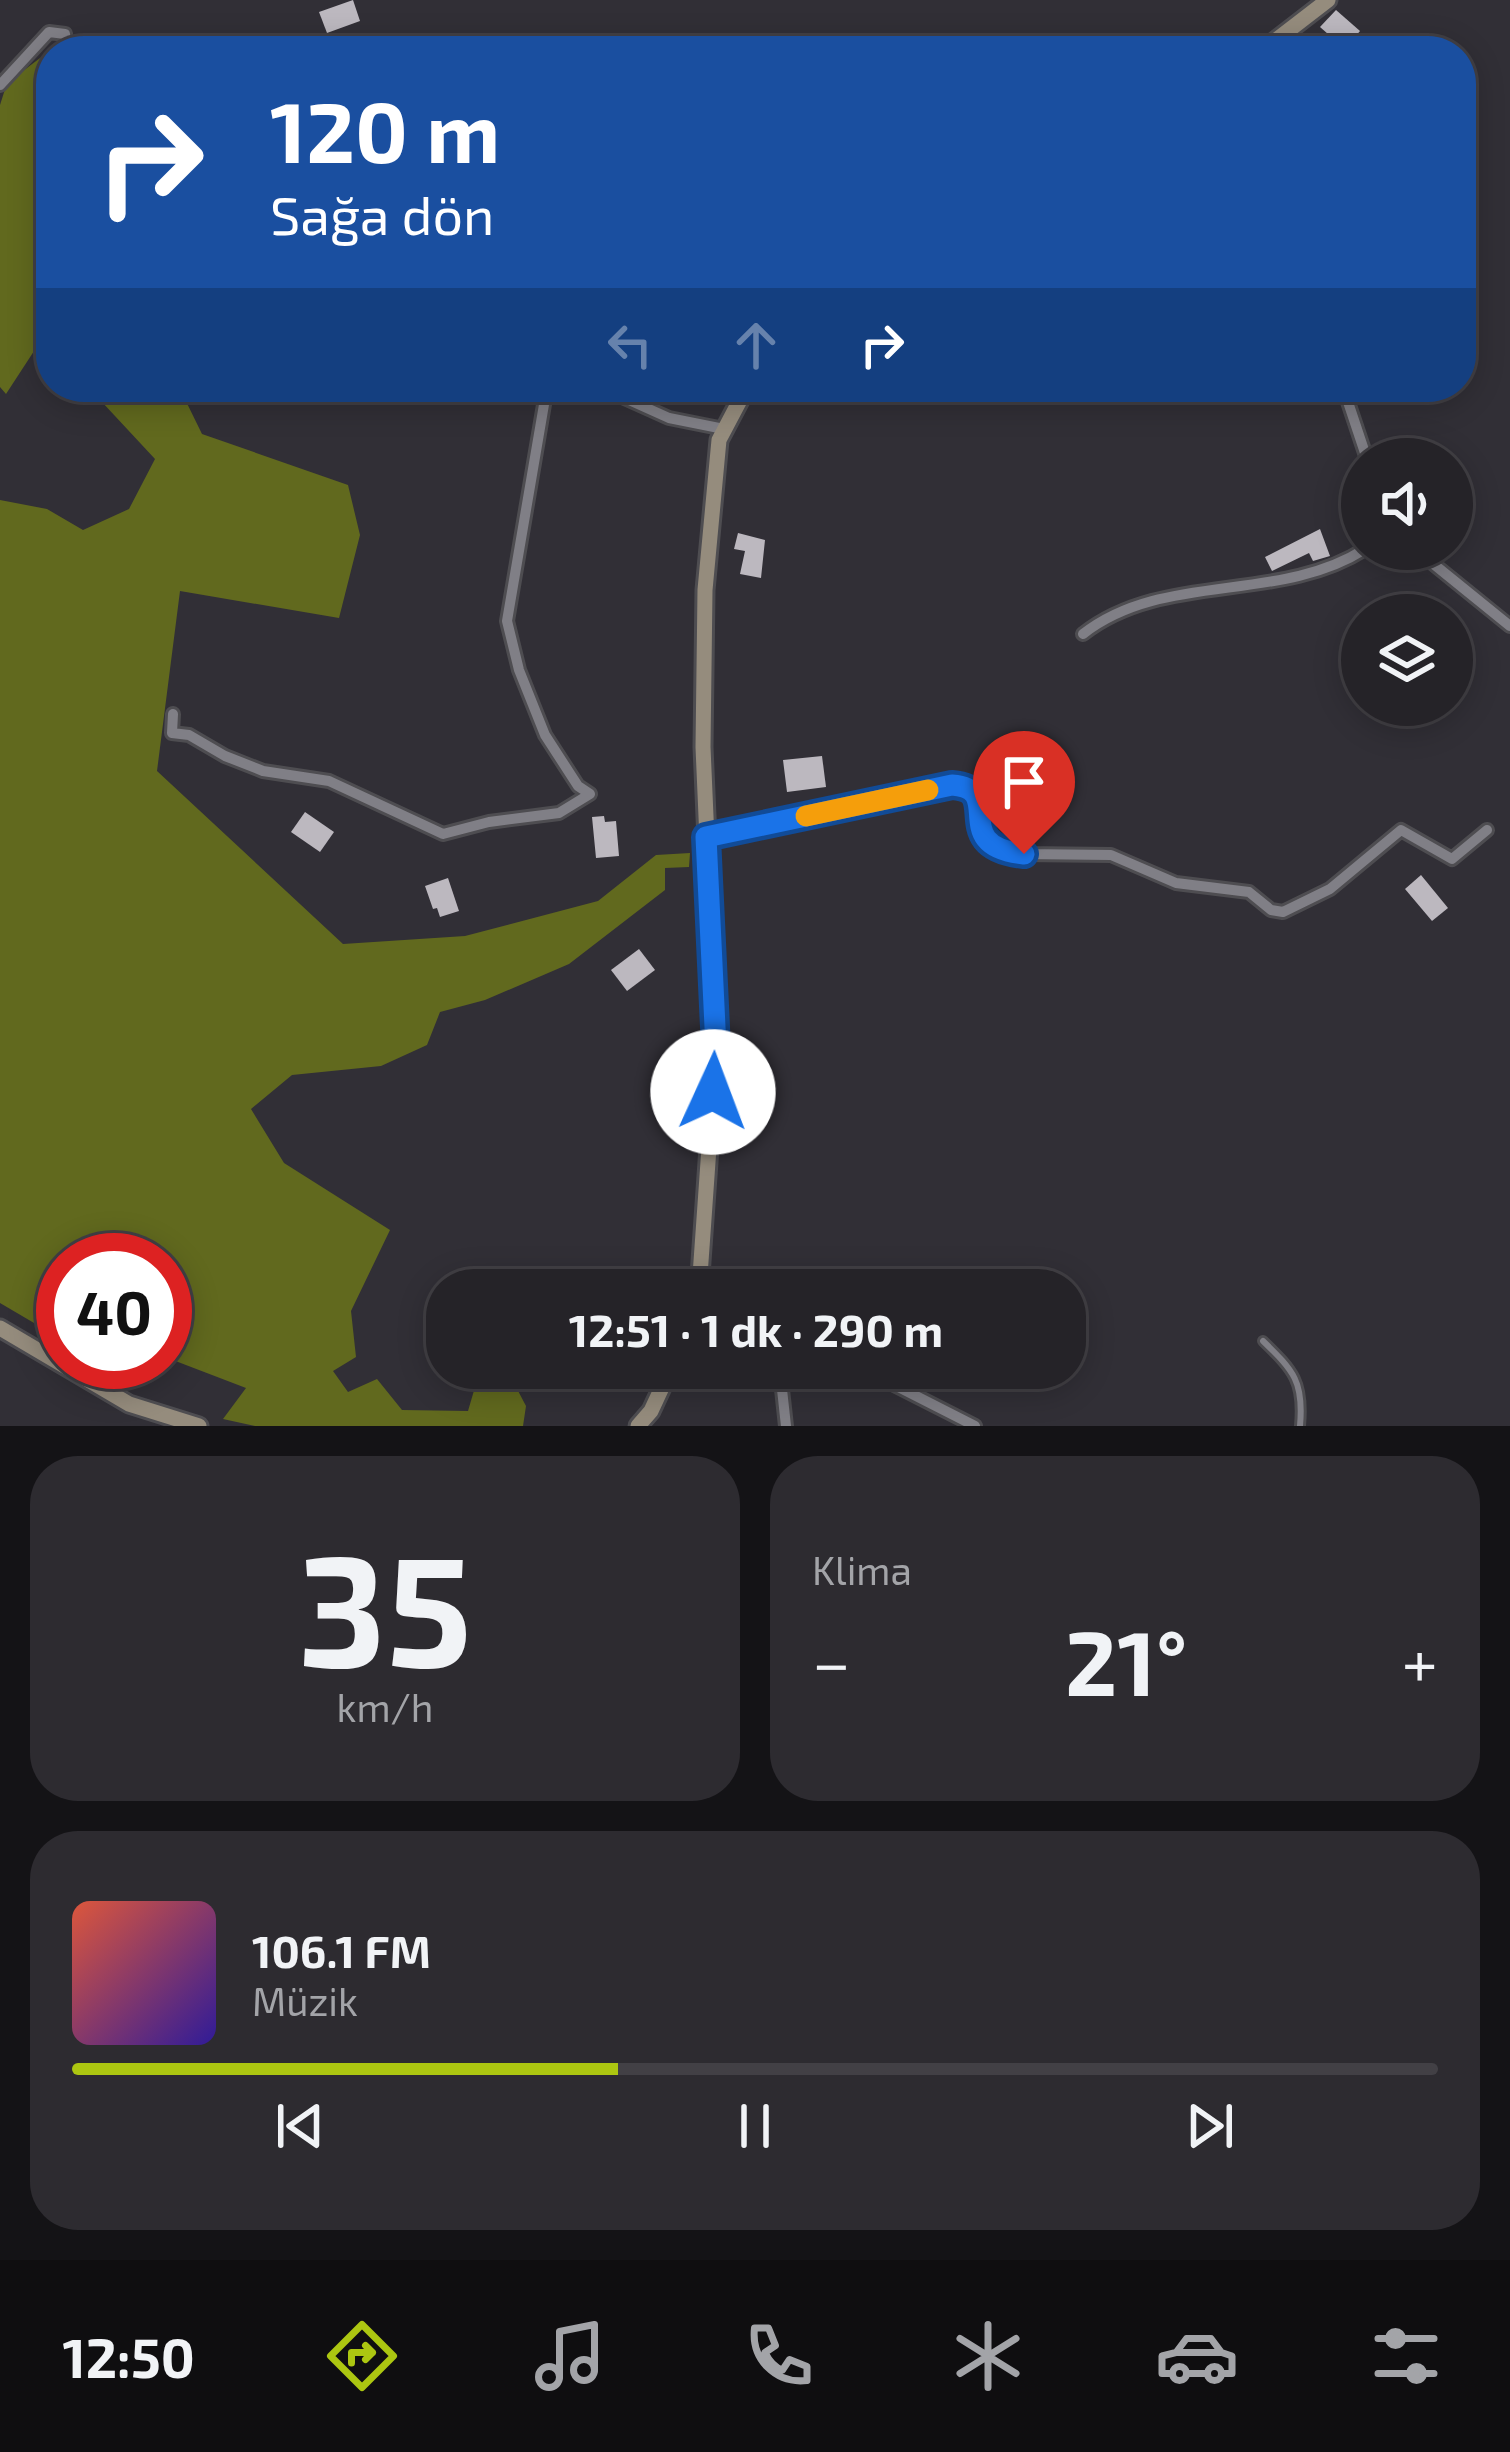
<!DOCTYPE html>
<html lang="tr">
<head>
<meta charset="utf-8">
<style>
	body { margin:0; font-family:"Exo 2",sans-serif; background:#2d2b30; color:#f1f3f6; height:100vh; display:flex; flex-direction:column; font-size:45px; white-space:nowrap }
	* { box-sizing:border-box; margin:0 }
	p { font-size:39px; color:#a3a4a8 }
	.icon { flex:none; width:66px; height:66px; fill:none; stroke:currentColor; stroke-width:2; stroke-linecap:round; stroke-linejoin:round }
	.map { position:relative; height:1426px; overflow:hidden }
	.details { display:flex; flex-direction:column; gap:30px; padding:30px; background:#141316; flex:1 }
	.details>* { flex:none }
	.banner { position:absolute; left:36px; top:36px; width:1440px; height:366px; border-radius:48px; box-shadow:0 6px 30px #0003,0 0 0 3px #424045; background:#1a4fa0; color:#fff; overflow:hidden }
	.buttons { position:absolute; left:1341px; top:438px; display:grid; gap:24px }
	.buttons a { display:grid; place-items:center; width:132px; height:132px; border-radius:50%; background:#252328; box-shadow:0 6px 30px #0003,0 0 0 3px #424045; font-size:60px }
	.speed { position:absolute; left:36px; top:1233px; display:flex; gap:24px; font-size:60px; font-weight:700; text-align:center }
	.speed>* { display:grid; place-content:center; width:156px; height:156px; border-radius:50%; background:#252328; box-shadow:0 6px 30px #0003,0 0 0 3px #424045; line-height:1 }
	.speed .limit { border:18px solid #d22; background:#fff; color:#111 }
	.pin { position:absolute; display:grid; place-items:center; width:102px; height:102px; color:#fff; margin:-123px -51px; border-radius:50% 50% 50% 0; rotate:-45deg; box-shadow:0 0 12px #0007 }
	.pin .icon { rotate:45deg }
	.me { position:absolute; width:132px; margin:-66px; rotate:2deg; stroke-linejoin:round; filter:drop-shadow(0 0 9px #0008) }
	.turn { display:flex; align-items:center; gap:42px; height:252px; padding:0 36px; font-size:54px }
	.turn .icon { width:156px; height:156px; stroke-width:2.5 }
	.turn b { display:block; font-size:84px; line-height:102px }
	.lanes { display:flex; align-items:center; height:114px; padding:0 36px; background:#0003; justify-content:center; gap:60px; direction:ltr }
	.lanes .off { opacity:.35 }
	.big { font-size:90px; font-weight:700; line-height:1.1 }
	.details .card { flex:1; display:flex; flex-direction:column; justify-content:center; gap:18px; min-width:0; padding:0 42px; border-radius:48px; background:#2d2b30 }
	.details .dial { align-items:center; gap:0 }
	.dial b { font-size:156px; line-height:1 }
	.song { display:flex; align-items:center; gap:36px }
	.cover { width:144px; height:144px; border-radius:18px; background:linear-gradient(135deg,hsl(10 70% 55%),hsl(250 70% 35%)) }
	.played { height:12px; border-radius:6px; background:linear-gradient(90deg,#acc611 40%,#424045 40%) }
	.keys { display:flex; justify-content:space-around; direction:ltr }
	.heat { display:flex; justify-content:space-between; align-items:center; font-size:66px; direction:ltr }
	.details .tiles { flex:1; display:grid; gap:30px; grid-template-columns:1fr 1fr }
	.card:last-child { grid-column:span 2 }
	.trip { position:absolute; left:426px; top:1269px; width:660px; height:120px; border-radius:48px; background:#252328; box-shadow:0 6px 30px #0003,0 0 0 3px #424045; font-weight:700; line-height:120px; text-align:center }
	.tabs { display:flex; height:192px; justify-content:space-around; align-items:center; background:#0f0e10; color:#a3a4a8 }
	.tabs .icon { width:84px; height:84px }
	.tabs .on { color:#acc611 }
	.tabs b { font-size:54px; color:#f1f3f6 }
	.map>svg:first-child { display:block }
	.forest { fill:#61691e }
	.building { fill:#bcb8bf }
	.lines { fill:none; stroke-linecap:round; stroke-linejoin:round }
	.lane-casing { stroke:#4e4d51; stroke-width:12 }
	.street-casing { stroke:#4e4d51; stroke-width:16 }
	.secondary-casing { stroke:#4e4d51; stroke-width:21 }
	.lane { stroke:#807f86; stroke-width:6 }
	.street { stroke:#807f86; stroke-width:10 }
	.secondary { stroke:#958c7d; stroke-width:15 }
	.route-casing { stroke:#114b97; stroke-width:30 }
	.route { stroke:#1a73e8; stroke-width:21 }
	.slow { stroke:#f59e0b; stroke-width:21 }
</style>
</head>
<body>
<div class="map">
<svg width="1510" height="1426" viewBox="0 0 1510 1426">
	<rect width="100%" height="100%" fill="#312f36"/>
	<g class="forest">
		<polygon points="56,46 56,51 51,51 51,325 6,394 0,387 0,105 7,83"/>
		<polygon points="88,387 179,387 202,434 348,485 360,535 339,618 180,591 157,771 343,944 465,936 598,901 656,855 690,853 689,867 665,868 665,890 569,964 485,1000 440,1012 427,1045 381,1066 292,1075 251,1109 284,1163 390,1230 351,1311 356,1357 333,1371 348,1392 377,1379 402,1410 468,1411 480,1370 506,1368 526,1406 523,1426 255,1426 223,1419 246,1388 165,1357 165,1260 63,1260 63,1340 0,1303 0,500 47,509 83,530 129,509 155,459"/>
	</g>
	<g class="building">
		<polygon points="353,0 360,21 327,33 319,12"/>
		<polygon points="1336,10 1360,31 1345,49 1320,27"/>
		<polygon points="1320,529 1330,556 1313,561 1309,553 1272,571 1265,557"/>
		<polygon points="738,533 765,540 761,578 740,574 745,551 734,549"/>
		<polygon points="822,756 826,787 787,792 783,760"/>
		<polygon points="305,812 334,832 320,852 291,832"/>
		<polygon points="604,816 605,822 616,821 619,856 596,858 592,817"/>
		<polygon points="1421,875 1448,908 1432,921 1405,889"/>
		<polygon points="448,878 459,911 440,917 437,908 433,909 425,886"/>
		<polygon points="639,949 655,970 627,991 611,970"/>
	</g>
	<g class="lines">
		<g class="lane-casing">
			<path id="lane" d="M1263,1341C1294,1371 1304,1382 1300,1426"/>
		</g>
		<g class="street-casing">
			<g id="street">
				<polyline points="0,85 49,32 65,34 68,51"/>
				<polyline points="600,387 669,418 724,429"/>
				<polyline points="1343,387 1367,459"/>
				<polyline points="1415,549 1510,626"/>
				<path d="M1083,634C1163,571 1279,604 1365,549"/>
				<polyline points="173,714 172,733 189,735 225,756 263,771 329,781 443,834 489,822 559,813 590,794 578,786 545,735 519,670 507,621 547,387"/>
				<polyline points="706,837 911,793 965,786 977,796 982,832 995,850 1024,854 1111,855 1176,883 1249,892 1271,910 1283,912 1330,889 1401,830 1452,859 1487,830"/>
				<polyline points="778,1368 804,1373 836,1368"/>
				<polyline points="861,1368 975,1426"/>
				<polyline points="780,1371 786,1426"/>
			</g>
		</g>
		<g class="secondary-casing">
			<g id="secondary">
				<polyline points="1262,51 1328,0"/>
				<polyline points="699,1290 716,1048 703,747 705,590 719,440 747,387"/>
				<polyline points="0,1328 129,1404 199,1426"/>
				<polyline points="638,1426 651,1411 671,1368"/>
			</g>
		</g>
		<use href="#lane" class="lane"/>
		<use href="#street" class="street"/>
		<use href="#secondary" class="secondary"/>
	</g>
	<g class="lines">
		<g class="route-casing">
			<path id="route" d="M713,1092L716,1048L706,837L952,785C1008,789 946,846 1024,854"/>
		</g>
		<use href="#route" class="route"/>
		<polyline class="slow" points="806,816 928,790"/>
	</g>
</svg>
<div class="buttons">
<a><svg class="icon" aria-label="sound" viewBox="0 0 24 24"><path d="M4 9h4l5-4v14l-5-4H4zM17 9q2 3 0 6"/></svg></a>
<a><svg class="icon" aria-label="layers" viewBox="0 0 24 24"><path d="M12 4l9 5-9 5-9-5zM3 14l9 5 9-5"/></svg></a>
</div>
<div class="speed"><div class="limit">40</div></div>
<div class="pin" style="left:1024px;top:854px;background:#d93025"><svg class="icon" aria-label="arrive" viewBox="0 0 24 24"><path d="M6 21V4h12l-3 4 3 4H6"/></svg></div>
<svg class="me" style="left:713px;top:1092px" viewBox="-20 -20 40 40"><circle r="19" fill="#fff"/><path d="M0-13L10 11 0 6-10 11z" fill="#1a73e8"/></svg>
<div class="trip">12:51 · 1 dk · 290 m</div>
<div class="banner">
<div class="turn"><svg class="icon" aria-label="right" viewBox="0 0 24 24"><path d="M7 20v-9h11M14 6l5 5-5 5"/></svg><div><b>120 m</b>Sağa dön</div></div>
<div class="lanes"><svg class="icon off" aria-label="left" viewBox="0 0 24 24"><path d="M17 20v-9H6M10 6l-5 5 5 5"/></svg><svg class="icon off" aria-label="ahead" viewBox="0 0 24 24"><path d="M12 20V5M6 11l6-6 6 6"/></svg><svg class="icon" aria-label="right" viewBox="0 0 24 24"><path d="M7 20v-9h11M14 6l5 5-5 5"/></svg></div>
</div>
</div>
<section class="details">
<div class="tiles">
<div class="card dial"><b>35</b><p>km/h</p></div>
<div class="card"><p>Klima</p>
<div class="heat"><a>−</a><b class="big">21°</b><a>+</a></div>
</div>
<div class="card">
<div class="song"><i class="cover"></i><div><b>106.1 FM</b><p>Müzik</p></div></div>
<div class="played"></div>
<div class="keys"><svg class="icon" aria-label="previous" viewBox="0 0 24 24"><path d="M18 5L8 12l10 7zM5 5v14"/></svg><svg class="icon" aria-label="pause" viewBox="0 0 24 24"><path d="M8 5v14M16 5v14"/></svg><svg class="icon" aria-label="next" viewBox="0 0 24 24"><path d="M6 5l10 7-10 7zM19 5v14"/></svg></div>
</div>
</div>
</section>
<nav class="tabs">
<b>12:50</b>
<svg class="icon on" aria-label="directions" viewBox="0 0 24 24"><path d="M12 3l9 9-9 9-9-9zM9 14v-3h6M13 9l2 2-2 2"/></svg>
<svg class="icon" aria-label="music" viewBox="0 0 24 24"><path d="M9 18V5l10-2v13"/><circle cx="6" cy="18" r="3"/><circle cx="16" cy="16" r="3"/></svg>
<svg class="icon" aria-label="phone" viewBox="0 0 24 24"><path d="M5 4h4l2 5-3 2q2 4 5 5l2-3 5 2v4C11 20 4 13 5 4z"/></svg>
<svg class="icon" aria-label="climate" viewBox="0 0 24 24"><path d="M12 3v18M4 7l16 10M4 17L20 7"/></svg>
<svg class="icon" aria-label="car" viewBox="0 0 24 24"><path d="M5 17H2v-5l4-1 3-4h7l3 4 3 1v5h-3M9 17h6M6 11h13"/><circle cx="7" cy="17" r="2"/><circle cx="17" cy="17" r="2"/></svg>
<svg class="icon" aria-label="filters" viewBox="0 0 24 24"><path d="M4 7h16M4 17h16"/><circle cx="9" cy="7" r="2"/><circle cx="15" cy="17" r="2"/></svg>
</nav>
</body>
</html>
